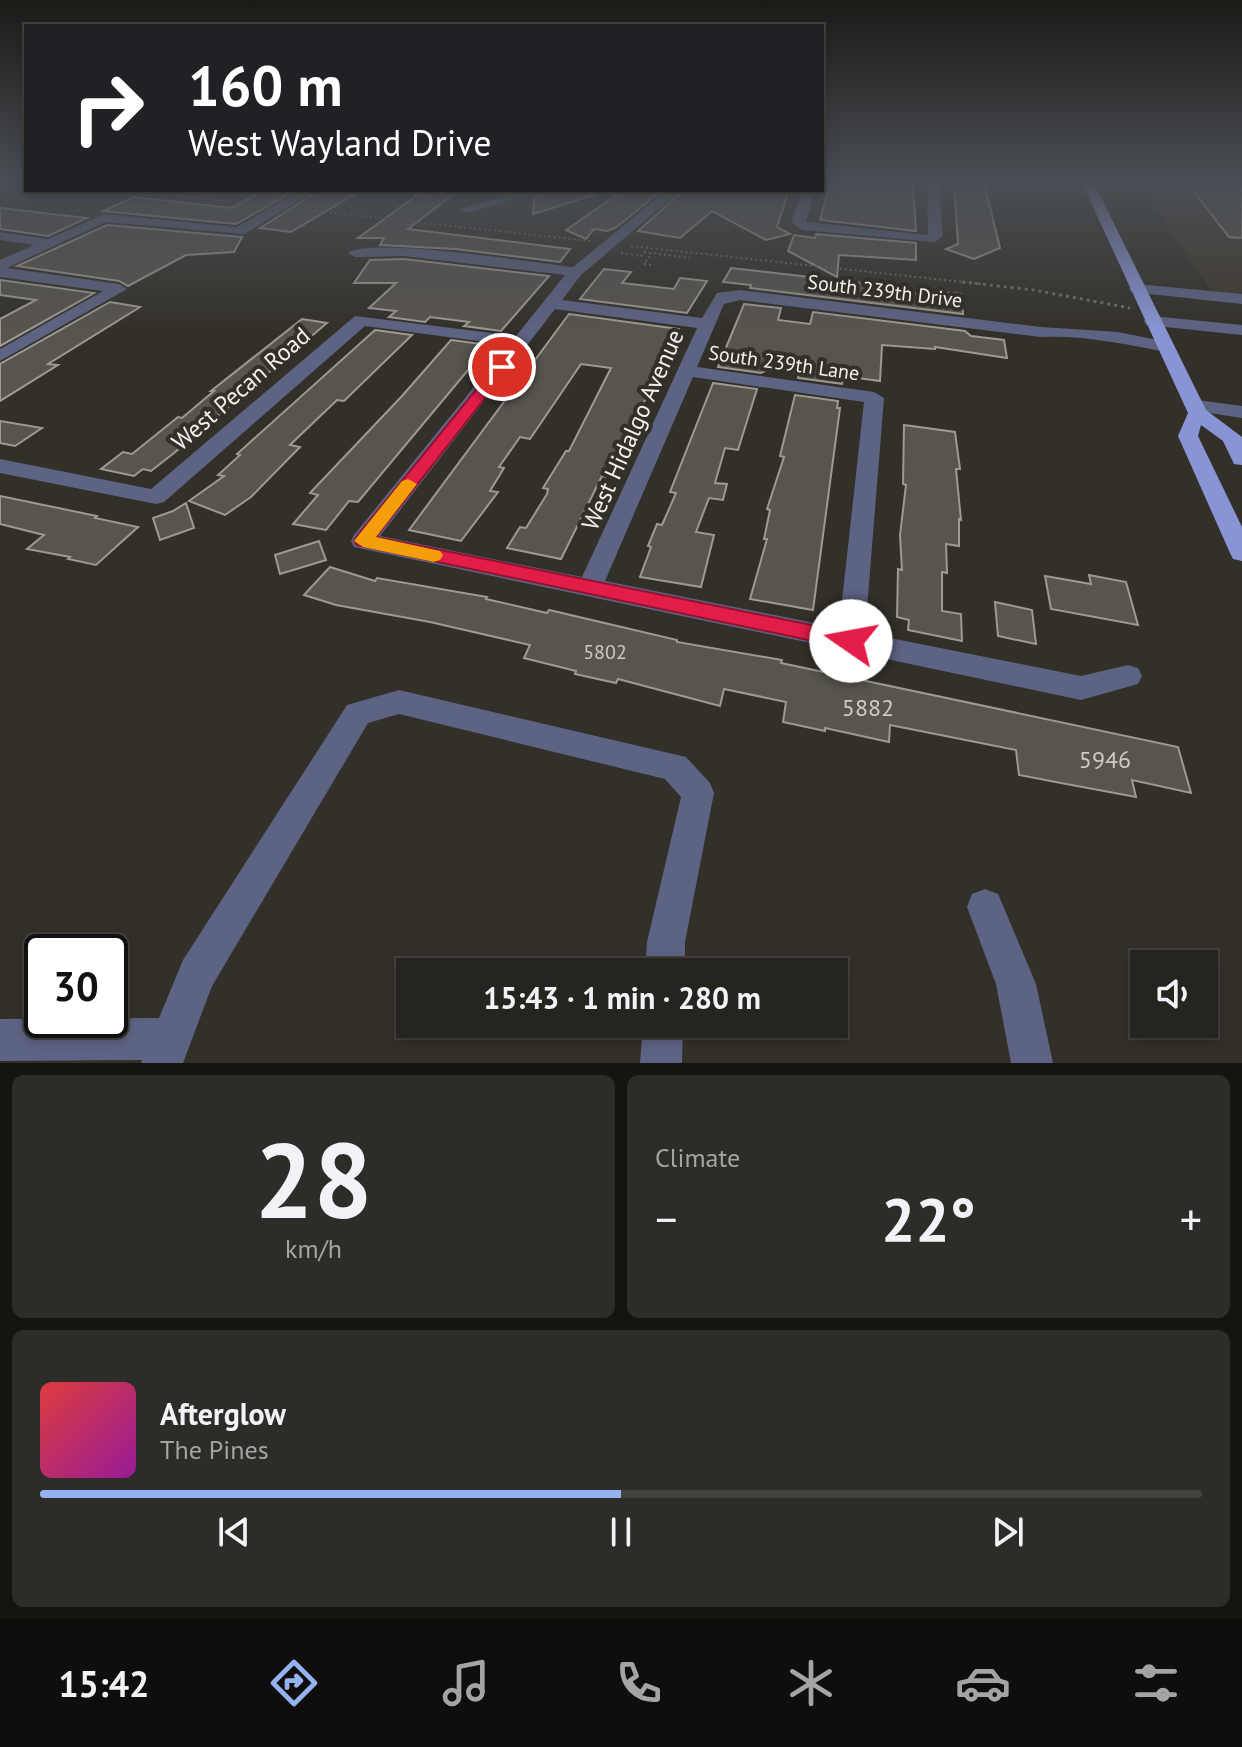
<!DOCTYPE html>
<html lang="en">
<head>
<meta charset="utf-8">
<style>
	body { margin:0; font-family:"PT Sans",sans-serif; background:#2e2c28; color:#f1f3f6; height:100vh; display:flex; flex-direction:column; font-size:30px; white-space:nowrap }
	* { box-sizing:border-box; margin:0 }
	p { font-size:26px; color:#a4a4a4 }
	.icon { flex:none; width:44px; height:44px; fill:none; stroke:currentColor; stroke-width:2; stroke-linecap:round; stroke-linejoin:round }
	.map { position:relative; height:1063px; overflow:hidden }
	.side { display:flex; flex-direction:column; gap:12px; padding:12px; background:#151411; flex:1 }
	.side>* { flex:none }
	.guide { position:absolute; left:24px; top:24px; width:800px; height:168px; border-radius:0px; box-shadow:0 4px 12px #0003,0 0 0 2px #42413d; background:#202124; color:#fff; overflow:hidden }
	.buttons { position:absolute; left:1130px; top:950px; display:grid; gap:16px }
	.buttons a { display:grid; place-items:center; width:88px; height:88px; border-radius:0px; background:#26241f; box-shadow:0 4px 12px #0003,0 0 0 2px #42413d; font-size:40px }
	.speed { position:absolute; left:24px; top:934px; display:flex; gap:16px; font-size:40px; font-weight:700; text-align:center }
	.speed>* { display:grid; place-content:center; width:104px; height:104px; border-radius:50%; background:#26241f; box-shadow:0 4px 12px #0003,0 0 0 2px #42413d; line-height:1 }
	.speed .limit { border:4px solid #111; border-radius:12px; background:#fff; color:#111 }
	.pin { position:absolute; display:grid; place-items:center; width:68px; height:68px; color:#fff; margin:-34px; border:4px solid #fff; border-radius:50%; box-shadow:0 2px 8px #0007 }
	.me { position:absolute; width:88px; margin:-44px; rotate:282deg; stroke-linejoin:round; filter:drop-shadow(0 0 6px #0008) }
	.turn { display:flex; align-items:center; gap:28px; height:168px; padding:0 32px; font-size:36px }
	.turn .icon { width:104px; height:104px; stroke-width:2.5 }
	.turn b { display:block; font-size:56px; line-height:68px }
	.big { font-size:60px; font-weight:800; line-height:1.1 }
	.side .tile { flex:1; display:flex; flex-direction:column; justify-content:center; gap:12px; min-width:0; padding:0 28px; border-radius:12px; background:#2e2c28 }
	.side .dial { align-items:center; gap:0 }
	.dial b { font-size:104px; line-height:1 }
	.song { display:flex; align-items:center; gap:24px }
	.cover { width:96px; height:96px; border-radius:12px; background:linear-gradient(135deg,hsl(0 70% 55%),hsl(300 70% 35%)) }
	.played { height:8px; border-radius:4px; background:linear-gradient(90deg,#95b2f1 50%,#42413d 50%) }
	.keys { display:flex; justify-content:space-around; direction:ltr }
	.heat { display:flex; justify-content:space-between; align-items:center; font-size:44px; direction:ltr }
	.side .tiles { flex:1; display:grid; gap:12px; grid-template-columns:1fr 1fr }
	.tile:last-child { grid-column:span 2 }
	.trip { position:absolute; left:396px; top:958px; width:452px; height:80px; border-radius:0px; background:#26241f; box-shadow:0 4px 12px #0003,0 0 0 2px #42413d; font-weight:800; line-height:80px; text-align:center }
	.tab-bar { display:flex; height:128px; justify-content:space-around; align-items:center; background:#0f0e0c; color:#a4a4a4 }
	.tab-bar .icon { width:56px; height:56px }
	.tab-bar .active { color:#95b2f1 }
	.tab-bar b { font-size:36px; color:#f1f3f6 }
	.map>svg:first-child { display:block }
	.built { fill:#40392d }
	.building { fill:#58544e; stroke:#9e9a92; stroke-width:2 }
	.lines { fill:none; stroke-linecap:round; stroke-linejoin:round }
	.path-far1 { stroke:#6e6b65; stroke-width:2; stroke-dasharray:2 3; stroke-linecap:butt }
	.path { stroke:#6e6b65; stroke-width:3; stroke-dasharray:3 4; stroke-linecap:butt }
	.minor { fill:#5d6383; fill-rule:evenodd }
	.major { fill:#8994d4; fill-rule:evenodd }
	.route { fill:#e11d48; stroke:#92132f; stroke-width:2 }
	.slow { fill:#f59e0b }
	.labels { text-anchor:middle; stroke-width:8; stroke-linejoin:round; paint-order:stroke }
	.far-street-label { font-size:20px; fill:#f3f1ed; stroke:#333029 }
	.number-label { font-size:20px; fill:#cccac5 }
	.street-label { font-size:24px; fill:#f3f1ed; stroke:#333029 }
	.near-number-label { font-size:24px; fill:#cccac5 }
</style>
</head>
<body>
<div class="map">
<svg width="1242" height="1063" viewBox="0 0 1242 1063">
	<rect width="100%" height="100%" fill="#333029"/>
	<polygon class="built" points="1139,183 1242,183 1242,295 1211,291"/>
	<g class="building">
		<polygon points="830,183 883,187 883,183 913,183 916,231 820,220"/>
		<polygon points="954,183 984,183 1000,248 974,259 946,249 958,244"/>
		<polygon points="1187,183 1242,183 1242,238 1229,237"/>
		<polygon points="263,190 296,190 236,224 103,211 134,197 232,208"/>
		<polygon points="320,190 362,190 291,232 260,228"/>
		<polygon points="445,190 459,190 408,229 570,249 560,262 455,249 380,245 384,238 358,238 416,196"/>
		<polygon points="548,190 596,190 597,194 533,214 534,196"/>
		<polygon points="624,190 662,190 617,227 607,231 594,229 586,239 566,230"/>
		<polygon points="684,190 789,190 777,227 790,234 766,240 712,211 680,238 638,231"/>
		<polygon points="0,208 87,218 48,236 0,229"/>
		<polygon points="107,225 242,237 234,252 186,255 128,286 119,281 17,266"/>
		<polygon points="816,234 916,243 916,260 839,255 837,277 788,251 794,235 815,238"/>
		<polygon points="404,259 549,276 501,331 464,326 469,322 430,317 425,322 389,317 396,311 369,308 396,283 354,283 370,260"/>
		<polygon points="731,268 904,288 904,292 941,297 941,292 961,294 963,314 750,288 751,285 723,282"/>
		<polygon points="604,269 631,272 622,283 674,289 680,278 707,281 687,313 580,299"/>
		<polygon points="0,280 94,293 0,346 0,319 36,300 0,295"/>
		<polygon points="110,302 140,307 48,364 58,365 0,401 0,364"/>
		<polygon points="744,304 781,308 778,320 810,324 813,312 965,331 971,336 1004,340 1007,358 935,347 935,349 882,345 880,381 844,376 842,384 798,378 799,373 769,369 761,373 718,367"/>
		<polygon points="569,314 679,329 650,392 627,430 606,477 602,476 561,559 507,548 520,527 526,528 547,494 548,489 543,488 566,451 569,451 611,368 581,364 530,439 520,437 499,467 504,468 490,491 498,492 461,541 409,530"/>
		<polygon points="302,319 327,323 174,453 151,471 143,469 134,476 101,469 123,452 132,454 178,417 182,418 214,391 211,391"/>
		<polygon points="375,330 412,335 344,401 337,400 290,445 300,447 251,497 225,515 189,501 224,476 218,475 240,455 237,454"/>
		<polygon points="451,340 489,345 358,502 349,501 326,530 293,524 318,495 310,493 402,396"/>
		<polygon points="713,383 757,389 738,450 725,448 715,483 727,484 723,500 709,498 696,532 714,535 701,587 640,577 651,547 648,546 657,524 662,525 676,493 670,492"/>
		<polygon points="795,395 838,401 837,408 840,408 813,610 750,599 767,539 764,539 770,510 767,509 784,457 780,456"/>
		<polygon points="0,421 42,428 15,446 0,443"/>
		<polygon points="904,425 955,432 960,469 956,469 961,520 959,519 959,546 946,544 947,573 942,572 942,611 961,614 962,641 908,630 909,620 897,617 898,569 902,570 900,535 906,485 903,484"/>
		<polygon points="0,496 97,516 95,518 138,527 96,565 68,559 70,557 27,549 44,535 0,524"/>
		<polygon points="186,503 194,528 160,540 153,518 173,511"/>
		<polygon points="319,541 326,560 280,574 275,555"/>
		<polygon points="330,567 375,581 377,578 487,597 486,599 547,613 549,610 677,640 677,642 782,660 781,663 1178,747 1191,793 1132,780 1136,797 1061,783 1019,775 1016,750 890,725 889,742 825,728 825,731 783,722 786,702 724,689 720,706 618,679 616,683 575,674 576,671 524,658 530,645 430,622 336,605 304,595"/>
		<polygon points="1089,575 1126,582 1138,625 1051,609 1045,576 1091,584"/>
		<polygon points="995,602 1032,610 1036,644 998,636"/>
	</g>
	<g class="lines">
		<g class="path-far1">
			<polyline points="126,190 256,204"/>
			<polyline points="305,210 590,241"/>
			<polyline points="631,246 981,284"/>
			<polyline points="644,252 690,258"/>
			<polyline points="621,253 641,256 647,248"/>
			<polyline points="651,265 644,264 652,253"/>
		</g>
		<polyline class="path" points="962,282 1034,290 1130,308"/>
		<g class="minor">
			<polygon points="927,183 939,183 943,236 935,242 802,230 791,222 803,190 815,190 806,222 928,235"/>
			<polygon points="302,190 317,190 244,234 106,222 7,268 119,284 127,289 0,361 0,349 103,291 0,277 0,260 34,245 0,240 0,232 48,239 104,214 237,227"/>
			<polygon points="525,190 545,190 467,213 461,209"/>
			<path d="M667,190H681L581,275L562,300L702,318L717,293L740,290L1041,327L1118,332L1172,343L1175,347L1166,352C1125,344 1083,335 1041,337L740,300L724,304L697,367L874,392L884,398L865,633L1081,676L1128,665L1138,668L1142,676L1138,684L1081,700L354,547L351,541L354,535L508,345L365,326L164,502L156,504L0,473V459L151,489L355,316L516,336L565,275L404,256L355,257L348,253C369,236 537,263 573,267ZM555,309L697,328L582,577L380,536ZM693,377L864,402L839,628L605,581Z"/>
			<polygon points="1137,284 1242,294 1242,304 1131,292 1129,289"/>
			<polygon points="1152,316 1242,325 1242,335 1146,325 1144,321 1146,317"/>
			<polygon points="1197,400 1242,406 1242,418 1190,410 1187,406"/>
			<polygon points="399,690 686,757 710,783 714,793 685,942 685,972 645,972 647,942 681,797 665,779 399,714 368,723 212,986 183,1063 141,1063 142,1060 0,1061 0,1019 159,1018 183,960 347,705"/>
			<polygon points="985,889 998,894 1036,984 1053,1063 1011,1063 996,984 967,907 972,894"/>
			<polygon points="643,1024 683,1024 682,1063 640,1063"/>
		</g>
		<polygon class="major" points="1082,183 1094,183 1206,410 1242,437 1242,465 1234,464 1223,441 1201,425 1198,436 1242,527 1242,561 1233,559 1230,553 1178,436 1188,413"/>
	</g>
	<linearGradient id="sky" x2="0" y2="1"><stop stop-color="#1c1a17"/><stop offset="0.55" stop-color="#4a4e54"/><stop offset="1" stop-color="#4a4e54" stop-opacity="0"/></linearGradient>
	<rect width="1242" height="332" fill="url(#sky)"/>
	<polygon class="route" points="502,362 507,364 507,370 376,537 851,633 859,635 862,641 859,646 851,649 357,545 354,541 357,536 497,364"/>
	<polygon class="slow" points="408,479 417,484 376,537 440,551 443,555 440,560 434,562 363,547 354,541 402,481"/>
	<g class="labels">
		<g class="far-street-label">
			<text transform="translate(885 291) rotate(7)" y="7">South 239th Drive</text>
			<text transform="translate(784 363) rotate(8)" y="7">South 239th Lane</text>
		</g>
		<g class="number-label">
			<text x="605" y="659">5802</text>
		</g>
		<g class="street-label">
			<text transform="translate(241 389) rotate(-41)" y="8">West Pecan Road</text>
			<text transform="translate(633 430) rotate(-66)" y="8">West Hidalgo Avenue</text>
		</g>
		<g class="near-number-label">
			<text x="868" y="716">5882</text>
			<text x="1105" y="768">5946</text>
		</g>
	</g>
</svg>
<div class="buttons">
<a><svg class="icon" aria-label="sound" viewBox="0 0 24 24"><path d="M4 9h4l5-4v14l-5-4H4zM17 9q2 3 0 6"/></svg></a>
</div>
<div class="speed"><div class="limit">30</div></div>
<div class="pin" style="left:502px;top:367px;background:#d93025"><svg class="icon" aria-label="arrive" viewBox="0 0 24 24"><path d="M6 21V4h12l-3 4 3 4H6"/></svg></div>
<svg class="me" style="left:851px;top:641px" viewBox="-20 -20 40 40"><circle r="19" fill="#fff"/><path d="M0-13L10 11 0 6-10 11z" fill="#e11d48"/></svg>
<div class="trip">15:43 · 1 min · 280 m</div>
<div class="guide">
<div class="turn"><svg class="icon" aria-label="right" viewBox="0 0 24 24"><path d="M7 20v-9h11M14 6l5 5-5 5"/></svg><div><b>160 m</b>West Wayland Drive</div></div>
</div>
</div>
<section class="side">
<div class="tiles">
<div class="tile dial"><b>28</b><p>km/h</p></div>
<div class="tile"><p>Climate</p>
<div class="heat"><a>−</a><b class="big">22°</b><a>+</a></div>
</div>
<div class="tile">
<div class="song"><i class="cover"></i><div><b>Afterglow</b><p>The Pines</p></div></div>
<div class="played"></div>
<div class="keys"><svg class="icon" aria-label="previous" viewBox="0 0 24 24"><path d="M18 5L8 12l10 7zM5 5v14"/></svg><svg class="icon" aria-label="pause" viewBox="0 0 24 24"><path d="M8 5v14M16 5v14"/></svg><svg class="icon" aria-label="next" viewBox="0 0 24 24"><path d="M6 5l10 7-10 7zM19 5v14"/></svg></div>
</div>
</div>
</section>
<nav class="tab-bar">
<b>15:42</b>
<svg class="icon active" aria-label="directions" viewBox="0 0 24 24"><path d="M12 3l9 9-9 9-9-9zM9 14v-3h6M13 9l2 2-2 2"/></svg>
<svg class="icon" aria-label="music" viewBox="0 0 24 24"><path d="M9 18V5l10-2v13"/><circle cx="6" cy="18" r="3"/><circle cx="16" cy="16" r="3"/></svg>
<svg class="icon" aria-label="phone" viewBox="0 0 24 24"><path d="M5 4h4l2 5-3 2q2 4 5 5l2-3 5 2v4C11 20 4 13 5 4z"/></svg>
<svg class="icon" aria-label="climate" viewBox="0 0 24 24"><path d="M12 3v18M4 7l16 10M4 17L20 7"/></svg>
<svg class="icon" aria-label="car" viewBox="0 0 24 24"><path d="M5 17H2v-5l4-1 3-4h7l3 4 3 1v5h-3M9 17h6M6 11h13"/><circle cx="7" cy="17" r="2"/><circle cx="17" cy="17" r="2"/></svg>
<svg class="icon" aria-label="filters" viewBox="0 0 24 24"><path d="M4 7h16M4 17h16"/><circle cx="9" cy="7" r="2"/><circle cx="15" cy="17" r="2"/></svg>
</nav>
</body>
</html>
